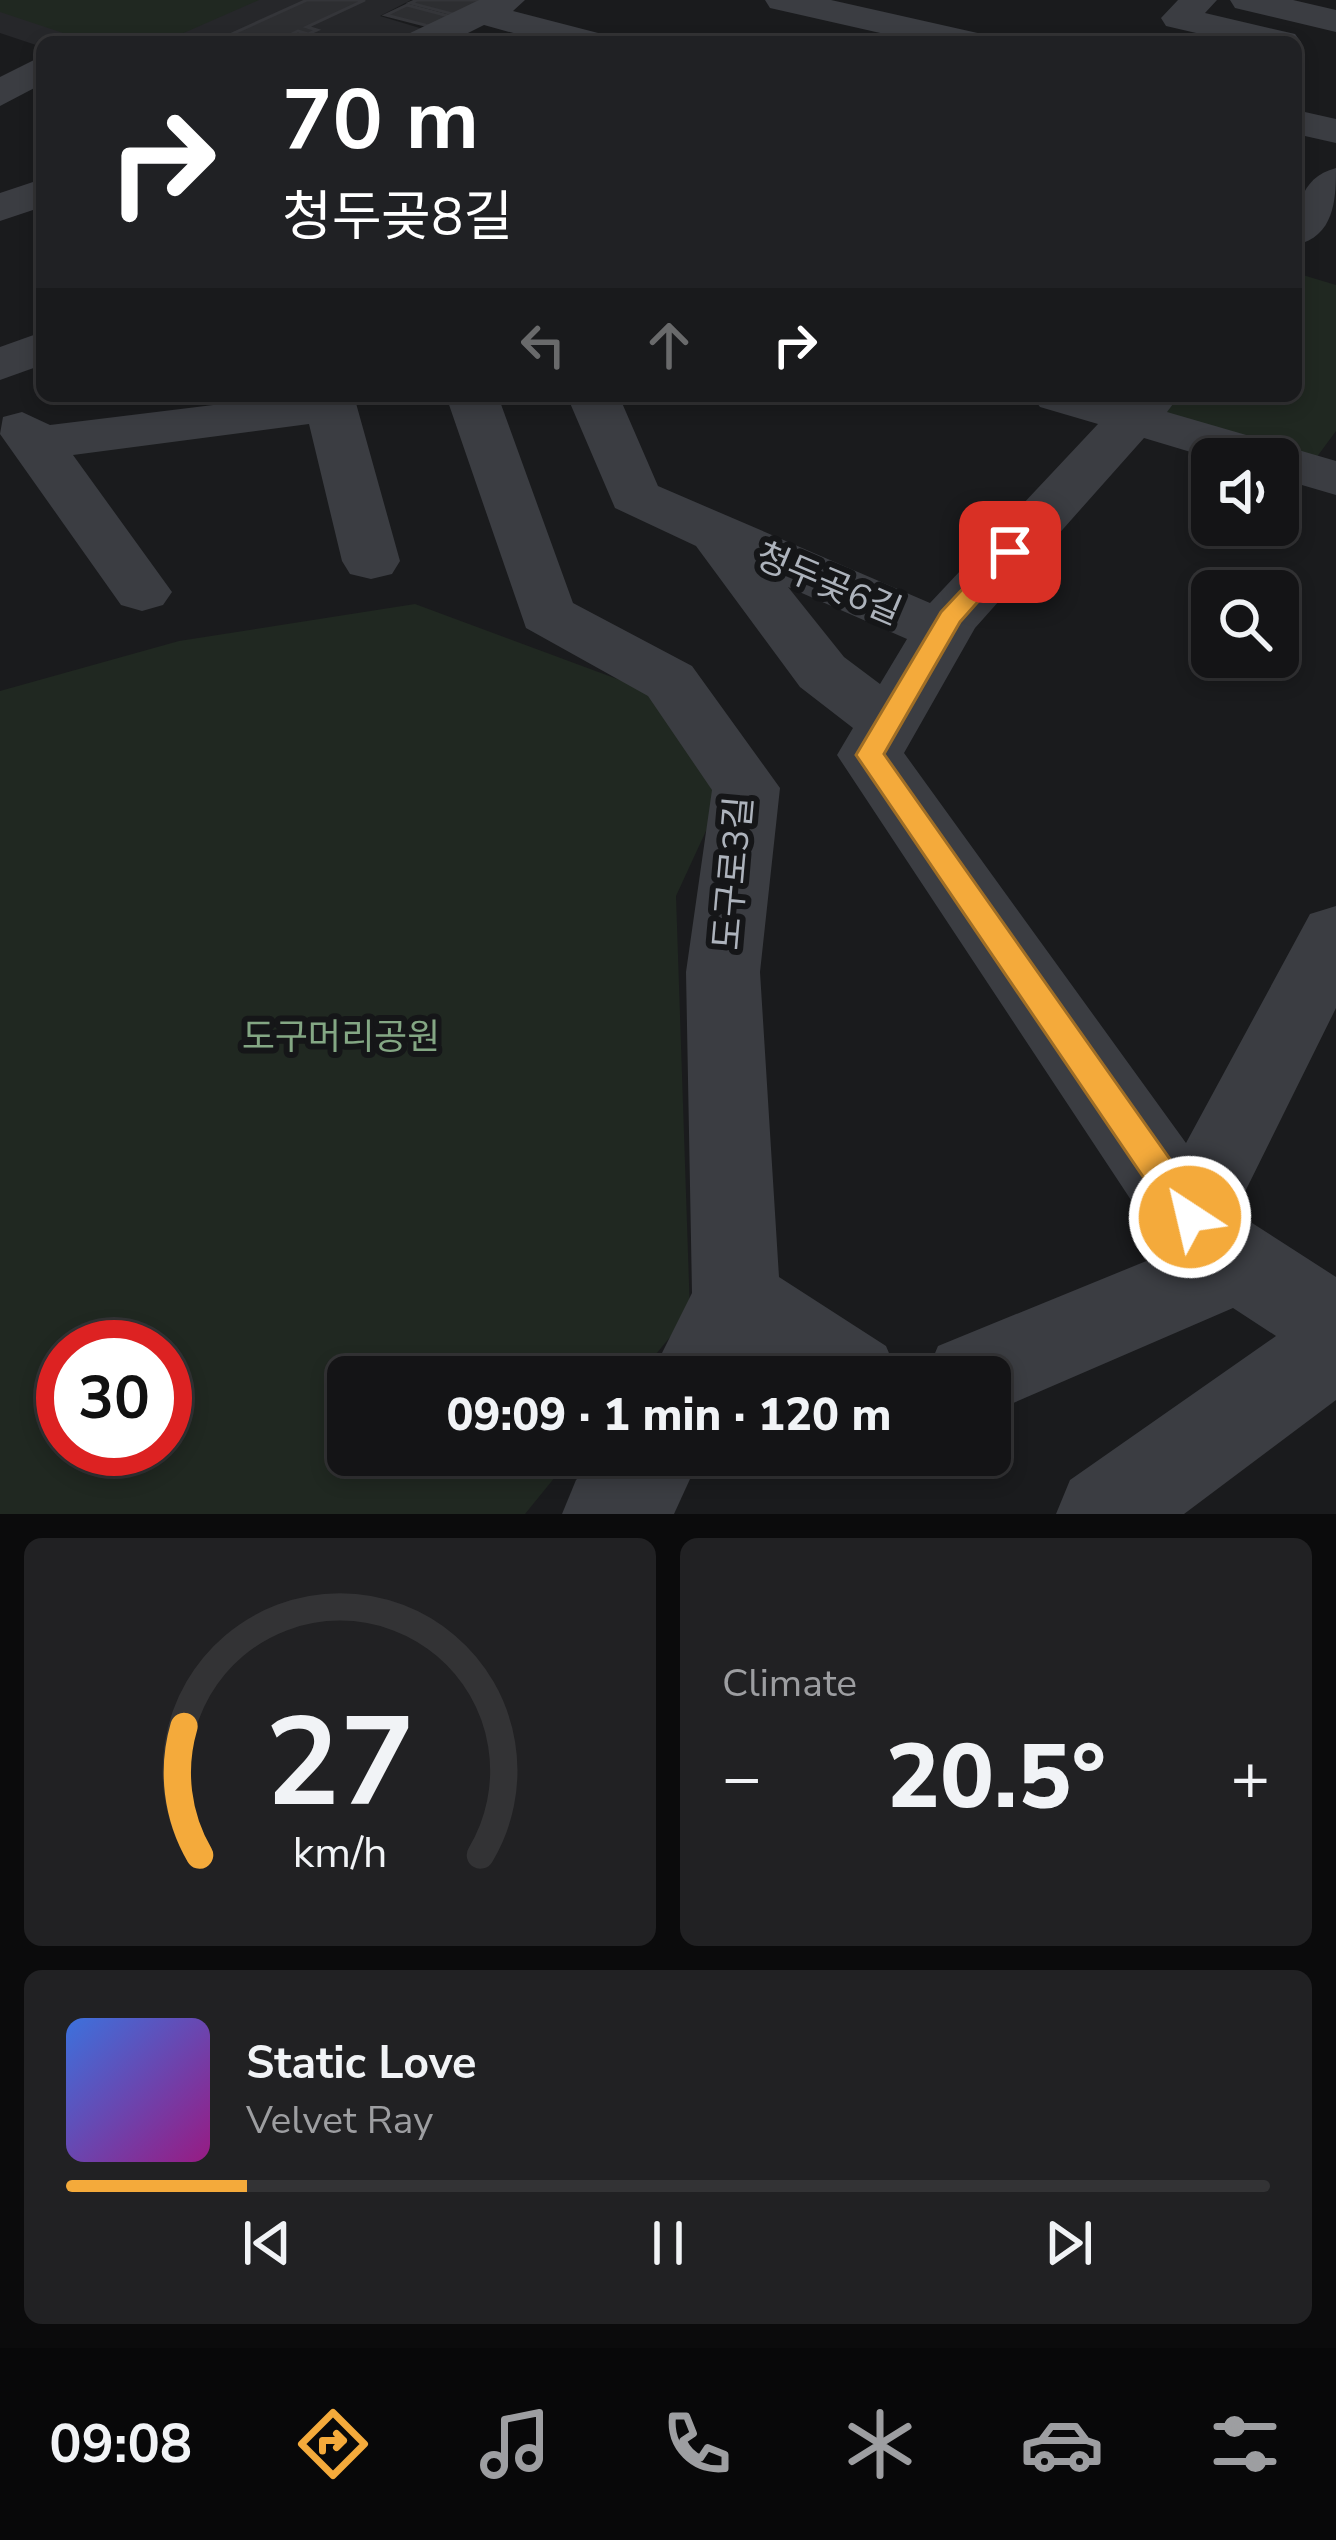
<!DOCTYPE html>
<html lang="en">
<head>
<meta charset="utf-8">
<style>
	body { margin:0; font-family:"Nunito Sans","Noto Sans KR",sans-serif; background:#212123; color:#f1f3f6; height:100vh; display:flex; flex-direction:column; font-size:45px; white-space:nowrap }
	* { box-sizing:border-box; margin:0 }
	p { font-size:39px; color:#9d9ea1 }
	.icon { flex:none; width:66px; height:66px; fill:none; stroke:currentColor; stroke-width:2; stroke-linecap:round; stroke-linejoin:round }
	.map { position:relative; height:1514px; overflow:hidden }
	.details { display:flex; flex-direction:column; gap:24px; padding:24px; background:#0b0b0c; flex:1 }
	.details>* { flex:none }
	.banner { position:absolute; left:36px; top:36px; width:1266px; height:366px; border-radius:18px; box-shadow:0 6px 18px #0003,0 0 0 3px #333335; background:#202124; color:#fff; overflow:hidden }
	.tools { position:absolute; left:1191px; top:438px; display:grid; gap:24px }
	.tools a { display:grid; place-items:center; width:108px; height:108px; border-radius:18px; background:#141416; box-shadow:0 6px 18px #0003,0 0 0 3px #333335; font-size:60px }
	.speed { position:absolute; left:36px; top:1320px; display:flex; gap:24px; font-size:60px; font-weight:700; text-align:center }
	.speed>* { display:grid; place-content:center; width:156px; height:156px; border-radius:50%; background:#141416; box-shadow:0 6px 18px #0003,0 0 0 3px #333335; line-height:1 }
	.speed .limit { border:18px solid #d22; background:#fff; color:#111 }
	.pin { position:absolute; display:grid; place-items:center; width:102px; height:102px; color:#fff; margin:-51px; border-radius:24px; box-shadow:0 6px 18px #0006 }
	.me { position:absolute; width:132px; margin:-66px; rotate:325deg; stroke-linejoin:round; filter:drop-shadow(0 0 9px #0008) }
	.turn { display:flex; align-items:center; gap:42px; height:252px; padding:0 48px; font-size:54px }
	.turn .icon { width:156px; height:156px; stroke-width:2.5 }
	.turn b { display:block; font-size:84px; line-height:102px }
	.lanes { display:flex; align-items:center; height:114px; padding:0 48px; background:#0003; justify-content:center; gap:60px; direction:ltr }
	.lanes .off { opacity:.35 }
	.big { font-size:90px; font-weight:800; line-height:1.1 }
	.details .tile { flex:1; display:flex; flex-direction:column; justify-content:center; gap:18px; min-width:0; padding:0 42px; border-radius:18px; background:#212123 }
	.details .dial { align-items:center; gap:0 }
	.dial svg { height:312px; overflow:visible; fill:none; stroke:#333335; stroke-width:7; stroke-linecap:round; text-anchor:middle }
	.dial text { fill:#f1f3f6; stroke:none }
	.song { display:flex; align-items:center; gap:36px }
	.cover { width:144px; height:144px; border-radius:18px; background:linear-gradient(135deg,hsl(220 70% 55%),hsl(310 70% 35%)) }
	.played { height:12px; border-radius:6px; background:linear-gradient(90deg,#f4aa3b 15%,#333335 15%) }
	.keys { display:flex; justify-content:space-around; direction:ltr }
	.heat { display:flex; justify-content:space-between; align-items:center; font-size:66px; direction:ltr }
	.details .tiles { flex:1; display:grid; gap:24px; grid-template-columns:1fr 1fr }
	.tile:last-child { grid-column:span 2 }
	.trip { position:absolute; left:327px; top:1356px; width:684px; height:120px; border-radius:18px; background:#141416; box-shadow:0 6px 18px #0003,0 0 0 3px #333335; font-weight:800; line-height:120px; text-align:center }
	.menu { display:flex; height:192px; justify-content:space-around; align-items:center; background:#080809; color:#9d9ea1 }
	.menu .icon { width:84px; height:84px }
	.menu .current { color:#f4aa3b }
	.menu b { font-size:54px; color:#f1f3f6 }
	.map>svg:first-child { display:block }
	.built { fill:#26272a }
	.green { fill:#202821; fill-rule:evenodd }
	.building { fill:#2d2e31; stroke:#343539; stroke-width:3 }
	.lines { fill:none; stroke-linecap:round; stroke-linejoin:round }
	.minor { fill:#3b3d42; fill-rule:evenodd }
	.route { fill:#f4aa3b; stroke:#9f6e26; stroke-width:3 }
	.labels { text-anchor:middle; stroke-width:12; stroke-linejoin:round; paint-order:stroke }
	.street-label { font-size:36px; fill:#adb3bc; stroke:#151618 }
	.park-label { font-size:36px; fill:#84a784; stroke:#151618 }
</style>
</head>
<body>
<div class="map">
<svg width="1336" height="1514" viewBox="0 0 1336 1514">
	<rect width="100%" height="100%" fill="#1a1b1d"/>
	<polygon class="built" points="0,0 411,0 380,16 433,32 413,42 42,42 42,47 0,33"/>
	<g class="green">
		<polygon points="0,0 259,0 163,42 90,42 0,12"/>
		<polygon points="1296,273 1336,285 1336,431 1308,469 1132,420 1153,396 1296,396"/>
		<path d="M415,604L663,696L729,781L676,896L690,1313L637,1377H348V1455H573L525,1514H0V691L179,641ZM63,1347H165V1449H63Z"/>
	</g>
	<g class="building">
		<polygon points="307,0 365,0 307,27 317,30 308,34 298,31 275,42 214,42"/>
		<polygon points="417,0 477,0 482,1 456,15 410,3"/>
		<polygon points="407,5 456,18 436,28 386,15"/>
	</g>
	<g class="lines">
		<g class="minor">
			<polygon points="479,0 525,0 513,11 602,34 608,42 546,42 484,25 450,42 402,42 408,34"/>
			<polygon points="765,0 831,0 982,34 988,42 920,42 770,8"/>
			<polygon points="1178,0 1217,0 1205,13 1295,34 1301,42 1296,49 1296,42 1235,42 1166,26 1161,18"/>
			<polygon points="1230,0 1293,0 1336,10 1336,32 1235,8"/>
			<polygon points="42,56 42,84 0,106 0,77"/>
			<polygon points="1296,110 1336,119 1336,143 1296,134"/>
			<path d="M1336,168C1336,201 1334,236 1296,245C1296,212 1298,178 1336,168Z"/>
			<polygon points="42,179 42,207 0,221 0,193"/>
			<polygon points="42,332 42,365 0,380 0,347"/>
			<polygon points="286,396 354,396 400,561 392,574 371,579 350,574 342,561 309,424 73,455 172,592 163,605 142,611 121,605 0,434 3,417 22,412 50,425"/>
			<polygon points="446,396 498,396 573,603 692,666 780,788 760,972 779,1277 886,1346 899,1377 778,1377 751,1359 742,1377 650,1377 692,1293 686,972 712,790 648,696 526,628"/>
			<path d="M567,396H619L658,486L930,603L1098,424L1040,407L1032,396H1179L1167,412L1336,461V495L1278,478V459H1214L1144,438L975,628L904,753L1186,1143L1310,914L1336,906V1008L1235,1212L1336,1277V1400L1184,1514H1056L1070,1480L1276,1336L1233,1308L990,1413V1377H925L938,1346L1166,1253L837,755L853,728L800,687L696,546L615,508ZM788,587L907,639L880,684L844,657Z"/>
			<polygon points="603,1455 701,1455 674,1514 562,1514 576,1480"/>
		</g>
	</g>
	<polygon class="route" points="1010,544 1022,552 960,622 884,754 1203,1206 1208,1217 1203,1228 1190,1233 1178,1228 856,755 941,612 1002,547"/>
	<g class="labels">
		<g class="street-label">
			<text transform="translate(829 583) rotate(23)" y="13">청두곶6길</text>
			<text transform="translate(732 873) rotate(-85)" y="13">도구로3길</text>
		</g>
		<g class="park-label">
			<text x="341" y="1049">도구머리공원</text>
		</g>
	</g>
</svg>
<div class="tools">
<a><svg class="icon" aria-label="sound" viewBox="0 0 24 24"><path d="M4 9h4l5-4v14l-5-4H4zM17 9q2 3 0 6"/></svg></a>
<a><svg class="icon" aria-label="search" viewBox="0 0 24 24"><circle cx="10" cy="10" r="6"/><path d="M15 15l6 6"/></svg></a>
</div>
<div class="speed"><div class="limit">30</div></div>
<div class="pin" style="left:1010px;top:552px;background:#d93025"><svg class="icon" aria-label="arrive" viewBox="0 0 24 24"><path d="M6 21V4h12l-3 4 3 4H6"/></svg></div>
<svg class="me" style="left:1190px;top:1217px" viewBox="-20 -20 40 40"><circle r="17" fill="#f4aa3b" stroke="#fff" stroke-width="3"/><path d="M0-11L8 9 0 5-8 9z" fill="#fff"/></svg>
<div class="trip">09:09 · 1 min · 120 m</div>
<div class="banner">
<div class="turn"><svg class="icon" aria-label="right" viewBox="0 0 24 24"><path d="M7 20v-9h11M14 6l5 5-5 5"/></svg><div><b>70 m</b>청두곶8길</div></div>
<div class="lanes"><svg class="icon off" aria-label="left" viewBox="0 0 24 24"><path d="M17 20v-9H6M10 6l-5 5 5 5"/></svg><svg class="icon off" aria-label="ahead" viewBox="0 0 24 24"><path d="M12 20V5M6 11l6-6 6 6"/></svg><svg class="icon" aria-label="right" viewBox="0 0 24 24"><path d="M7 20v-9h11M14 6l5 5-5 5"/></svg></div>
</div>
</div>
<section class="details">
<div class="tiles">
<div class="tile dial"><svg viewBox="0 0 100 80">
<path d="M14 69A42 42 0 1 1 86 69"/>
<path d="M14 69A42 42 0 0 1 10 36" stroke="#f4aa3b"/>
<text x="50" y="56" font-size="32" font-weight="700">27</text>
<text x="50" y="72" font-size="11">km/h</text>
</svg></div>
<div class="tile"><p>Climate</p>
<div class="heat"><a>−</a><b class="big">20.5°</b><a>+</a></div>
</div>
<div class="tile">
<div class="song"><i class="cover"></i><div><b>Static Love</b><p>Velvet Ray</p></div></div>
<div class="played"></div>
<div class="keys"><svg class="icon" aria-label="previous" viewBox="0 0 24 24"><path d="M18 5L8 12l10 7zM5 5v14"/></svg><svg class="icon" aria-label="pause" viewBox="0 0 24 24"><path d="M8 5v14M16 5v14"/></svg><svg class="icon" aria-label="next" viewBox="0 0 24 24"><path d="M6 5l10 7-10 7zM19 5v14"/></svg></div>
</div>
</div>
</section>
<nav class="menu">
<b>09:08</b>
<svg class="icon current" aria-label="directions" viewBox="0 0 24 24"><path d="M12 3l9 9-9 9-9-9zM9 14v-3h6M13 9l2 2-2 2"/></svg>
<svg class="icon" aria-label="music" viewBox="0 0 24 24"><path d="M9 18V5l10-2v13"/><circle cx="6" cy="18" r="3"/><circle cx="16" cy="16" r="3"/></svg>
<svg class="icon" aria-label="phone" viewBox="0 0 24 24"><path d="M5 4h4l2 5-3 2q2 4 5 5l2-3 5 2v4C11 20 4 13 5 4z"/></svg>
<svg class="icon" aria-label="climate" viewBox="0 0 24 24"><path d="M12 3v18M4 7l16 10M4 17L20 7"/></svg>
<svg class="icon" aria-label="car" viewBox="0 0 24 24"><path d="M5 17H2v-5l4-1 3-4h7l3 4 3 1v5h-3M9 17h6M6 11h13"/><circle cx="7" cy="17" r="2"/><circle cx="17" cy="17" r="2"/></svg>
<svg class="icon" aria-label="filters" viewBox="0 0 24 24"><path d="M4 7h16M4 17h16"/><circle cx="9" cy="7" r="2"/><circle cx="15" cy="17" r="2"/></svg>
</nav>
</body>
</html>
